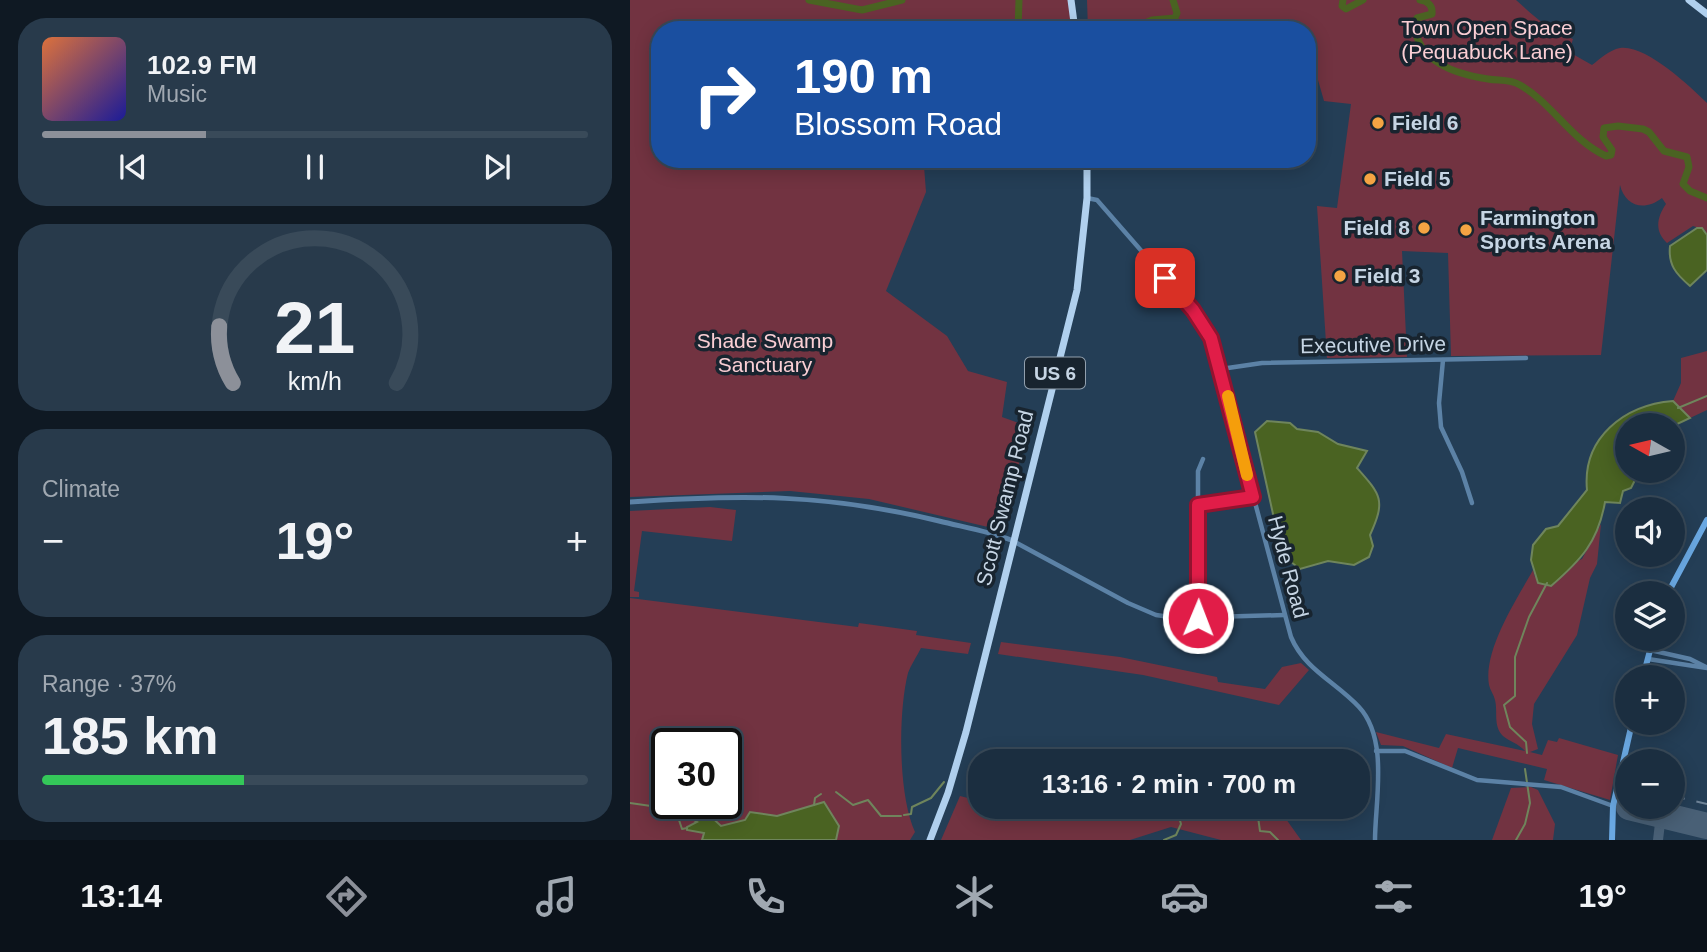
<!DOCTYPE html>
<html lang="en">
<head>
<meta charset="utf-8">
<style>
	body { margin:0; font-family:Helvetica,sans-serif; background:#283a4b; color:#f1f3f6; height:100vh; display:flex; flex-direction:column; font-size:26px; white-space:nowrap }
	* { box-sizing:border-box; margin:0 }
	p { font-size:23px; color:#a0a8b1 }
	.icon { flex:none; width:38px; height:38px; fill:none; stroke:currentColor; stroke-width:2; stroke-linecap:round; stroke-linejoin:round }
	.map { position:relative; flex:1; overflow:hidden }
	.drawer { display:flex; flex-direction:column; gap:18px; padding:18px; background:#0f1923; width:630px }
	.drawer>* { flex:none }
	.guide { position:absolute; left:21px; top:21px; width:665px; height:147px; border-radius:28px; box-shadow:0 4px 18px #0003,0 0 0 2px #394a59; background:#1a4fa0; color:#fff; overflow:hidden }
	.needle { width:46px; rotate:278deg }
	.tools { position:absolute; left:985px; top:413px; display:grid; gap:14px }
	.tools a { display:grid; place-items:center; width:70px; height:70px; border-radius:50%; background:#1b2e40; box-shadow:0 4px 18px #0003,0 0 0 2px #394a59; font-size:35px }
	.speed { position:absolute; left:21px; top:728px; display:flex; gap:14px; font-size:35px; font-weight:700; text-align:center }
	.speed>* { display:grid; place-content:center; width:91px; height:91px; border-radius:50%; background:#1b2e40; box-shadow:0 4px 18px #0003,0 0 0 2px #394a59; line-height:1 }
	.speed .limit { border:4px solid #111; border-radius:10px; background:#fff; color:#111 }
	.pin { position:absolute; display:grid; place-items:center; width:60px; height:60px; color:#fff; margin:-30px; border-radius:14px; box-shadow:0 4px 10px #0006 }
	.me { position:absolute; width:77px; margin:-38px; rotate:1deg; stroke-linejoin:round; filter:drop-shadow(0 0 5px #0008) }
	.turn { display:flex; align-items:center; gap:24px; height:147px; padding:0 28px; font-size:32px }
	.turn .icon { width:91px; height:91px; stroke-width:2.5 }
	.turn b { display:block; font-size:49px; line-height:60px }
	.big { font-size:52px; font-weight:700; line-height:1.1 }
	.drawer .card { flex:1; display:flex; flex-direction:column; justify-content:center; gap:10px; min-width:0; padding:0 24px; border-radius:28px; background:#283a4b }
	.drawer .dial { align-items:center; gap:0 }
	.dial svg { height:182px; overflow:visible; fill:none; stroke:#394a59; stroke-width:7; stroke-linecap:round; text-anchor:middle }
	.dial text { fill:#f1f3f6; stroke:none }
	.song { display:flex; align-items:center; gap:21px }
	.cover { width:84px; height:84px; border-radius:10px; background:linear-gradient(135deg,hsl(20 70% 55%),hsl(240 70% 35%)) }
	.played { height:7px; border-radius:4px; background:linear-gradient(90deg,#8c9099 30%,#394a59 30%) }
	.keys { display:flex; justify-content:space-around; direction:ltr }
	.heat { display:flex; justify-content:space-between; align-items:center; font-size:38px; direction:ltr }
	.charge { height:10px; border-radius:5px; background:linear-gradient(90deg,#34c759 37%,#394a59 0) }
	.trip { position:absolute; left:338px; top:749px; width:402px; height:70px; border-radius:28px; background:#1b2e40; box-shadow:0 4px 18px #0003,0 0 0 2px #394a59; font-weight:700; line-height:70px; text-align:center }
	.dock { display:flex; height:112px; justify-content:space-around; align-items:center; background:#0b121a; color:#a0a8b1 }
	.dock .icon { width:49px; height:49px }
	.dock .current { color:#8c9099 }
	.dock b { font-size:32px; color:#f1f3f6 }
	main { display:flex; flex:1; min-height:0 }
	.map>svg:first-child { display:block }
	.green { fill:#723341; fill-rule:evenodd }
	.water { fill:#4a6322; stroke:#6f855c; stroke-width:2 }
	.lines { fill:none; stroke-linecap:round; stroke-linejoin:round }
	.stream { stroke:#6f855c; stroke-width:2 }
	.river { stroke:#4a6322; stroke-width:7 }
	.taxiway { stroke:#496076; stroke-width:10 }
	.runway { stroke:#496076; stroke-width:26 }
	.minor { stroke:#5c82a6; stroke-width:4.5 }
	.tertiary { stroke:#5c82a6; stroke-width:5 }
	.secondary { stroke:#6aa8e2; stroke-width:6 }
	.trunk { stroke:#b0d0ee; stroke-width:7 }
	.rail { stroke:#6e8397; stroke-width:2; stroke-dasharray:12 12; stroke-linecap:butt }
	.route-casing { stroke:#92132f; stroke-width:18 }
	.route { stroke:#e11d48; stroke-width:12 }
	.slow { stroke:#f59e0b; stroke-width:12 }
	.poi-dot { fill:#f4a443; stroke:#18242f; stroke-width:2.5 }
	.labels { text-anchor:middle; stroke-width:7; stroke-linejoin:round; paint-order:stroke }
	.shield { fill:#18242f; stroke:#92a0ae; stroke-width:2 }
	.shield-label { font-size:19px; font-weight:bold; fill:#c6d5e4 }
	.park-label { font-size:21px; fill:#faced4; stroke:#18242f }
	.poi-label { font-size:21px; font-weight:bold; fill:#c6d5e4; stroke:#18242f; text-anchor:start }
	.street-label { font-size:21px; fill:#c6d5e4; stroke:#18242f }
</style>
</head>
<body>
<main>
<section class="drawer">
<div class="card">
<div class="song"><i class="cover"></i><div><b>102.9 FM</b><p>Music</p></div></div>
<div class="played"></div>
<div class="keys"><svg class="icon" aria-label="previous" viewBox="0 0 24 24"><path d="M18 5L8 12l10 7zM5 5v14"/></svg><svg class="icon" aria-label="pause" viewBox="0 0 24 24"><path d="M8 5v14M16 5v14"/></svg><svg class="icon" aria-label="next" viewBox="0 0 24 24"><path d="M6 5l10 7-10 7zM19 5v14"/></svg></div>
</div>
<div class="card dial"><svg viewBox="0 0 100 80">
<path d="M14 69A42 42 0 1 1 86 69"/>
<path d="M14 69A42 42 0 0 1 8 44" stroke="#8c9099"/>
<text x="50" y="56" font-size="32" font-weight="700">21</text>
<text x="50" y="72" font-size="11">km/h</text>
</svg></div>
<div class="card"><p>Climate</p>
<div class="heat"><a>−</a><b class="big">19°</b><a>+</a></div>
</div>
<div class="card"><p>Range · 37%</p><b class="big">185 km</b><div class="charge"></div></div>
</section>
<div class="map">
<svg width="1077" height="840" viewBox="0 0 1077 840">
	<rect width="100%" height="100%" fill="#243e56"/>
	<g class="green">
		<polygon points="0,0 441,0 445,30 30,30 30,159 308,159 294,166 296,192 256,291 317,336 338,371 377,382 372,417 397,426 375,531 239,499 160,491 0,497"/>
		<path d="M457,0H886C905,17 918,30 943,39L939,52L962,65C970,59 979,50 990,48C1015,44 1060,86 1077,103V235L1075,230L1063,226L1037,243C1024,231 1027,217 1036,204L1032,198C1014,212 995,206 990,185L971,355L821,356L818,253L772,251L777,357L697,358L687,206L707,208L721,104L694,101L684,66L677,65V30H587L574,23L528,30H458Z"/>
		<polygon points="1077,351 1077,410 1060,418 1043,401 1051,383 1051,358"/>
		<polygon points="80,507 106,510 102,541 12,531 4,591 9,592 9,597 0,597 0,511"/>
		<path d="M971,524L967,564L960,578L947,635L904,704L902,724L908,749L900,752L912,755L918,740L927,742L929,738L988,755L980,800L914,780L917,769L828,748L822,768L773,746L751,745L746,732L809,748L816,734L895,751C888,743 880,742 873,736C863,726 868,712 865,700C864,695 860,690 859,685C853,650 887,599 903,570L905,577L952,559Z"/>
		<path d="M0,598L228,627L229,623L287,631L286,635L341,643L338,654L291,648C287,656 281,665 278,673C268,712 268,795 285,832L280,840H0ZM37,744H96V803H37Z"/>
		<polygon points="371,642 490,657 587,677 588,682 635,689 652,667 671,663 679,670 649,705 513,675 368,654"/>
		<polygon points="901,787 908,790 925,824 923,840 862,840 881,788"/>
		<polygon points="330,796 350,801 350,807 629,807 642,821 656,819 671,840 591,840 541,827 500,840 311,840"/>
	</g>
	<g class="water">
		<path d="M1067,228H1072L1077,235V270L1060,286C1046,274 1038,265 1040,246Z"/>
		<path d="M1043,401L1060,418L1043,426L998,425V471L1009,472L1001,488L993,491L990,503L975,502C968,542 951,560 921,586L908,583L901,560L903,545L916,529L928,526L957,490C952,438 994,405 1043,401Z"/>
		<path d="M637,421L660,423L667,429L688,432L708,444L737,451L727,468C751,495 756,500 740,535L743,546L739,557L724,565L698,561L670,569L652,555L625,432Z"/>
		<polygon points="194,802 209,826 206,840 72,840 74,833 57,830 57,827 67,822 57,816 59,807 70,818 75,811 91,826 115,820 120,812 147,816"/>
	</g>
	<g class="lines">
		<g class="stream">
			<polyline points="1048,408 1077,396"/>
			<polyline points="897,753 896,742 880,727 874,705 885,696 885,657 899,617 917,583"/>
			<polyline points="337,786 350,790"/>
			<polyline points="206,792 223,805 238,800 251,816 271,816"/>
			<polyline points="0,803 35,808 48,817 52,829 57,828"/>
			<polyline points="184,805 185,798 191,794"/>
			<polyline points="431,807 438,813 449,807"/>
			<polyline points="620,807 628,817 630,831 640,832 648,840"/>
			<polyline points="274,815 281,814 282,807 301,798 314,782"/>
			<polyline points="534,840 546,835 551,824 546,807"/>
			<polyline points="886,840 895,824 900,803 895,769"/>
		</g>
		<g class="river">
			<polyline points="179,0 232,10 272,0"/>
			<polyline points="713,0 712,6 716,9 733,0"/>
			<path d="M790,0C798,1 803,6 802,14L787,18L784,23C787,62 825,74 858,79C869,81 880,79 890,85C923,104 941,140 976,156L981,155L982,150L973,137L974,128L988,126L1013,129L1019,132L1034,151L1057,157L1059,167L1053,184L1060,191L1077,198"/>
			<polyline points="388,30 389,0"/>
			<polyline points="499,30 522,20 545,18 547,13 543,0"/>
		</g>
		<polyline class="taxiway" points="1028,840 1031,815"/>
		<polyline class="runway" points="999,807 1077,826"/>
		<g class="minor">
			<path d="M457,198L467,200L563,310L581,338L661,637C675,670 706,682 729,707C759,739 745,802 745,840"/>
			<polyline points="813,360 809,403 811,427 832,472 842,503"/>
			<polyline points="591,369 632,363 896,358"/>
			<polyline points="568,504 595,503 623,497"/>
			<polyline points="383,541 498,603 526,615 547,618 654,615"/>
			<polyline points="568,618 568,471 573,459"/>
			<polyline points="1020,650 1060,659 1076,667"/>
			<polyline points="1018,659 1077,668"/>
			<polyline points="746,751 775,751 847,780 931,787 983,806"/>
		</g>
		<path class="tertiary" d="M0,502C113,494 198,494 309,521C333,527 358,531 381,540"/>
		<g class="secondary">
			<polyline points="1038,593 1077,520"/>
			<polyline points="1013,677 1023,639"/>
			<polyline points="982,840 983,806 1002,723"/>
		</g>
		<g class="trunk">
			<polyline points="441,0 445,30"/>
			<polyline points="1059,0 1077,14"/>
			<polyline points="300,840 318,793 336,732 447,290 457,198 457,159"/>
		</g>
		<polyline class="rail" points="1043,796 1077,804"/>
	</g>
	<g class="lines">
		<g class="route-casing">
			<polyline id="route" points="535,278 563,310 581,338 623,497 568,505 568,618"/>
		</g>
		<use href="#route" class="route"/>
		<polyline class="slow" points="598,396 617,475"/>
	</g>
	<g class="poi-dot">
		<circle cx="748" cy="123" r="7"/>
		<circle cx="740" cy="179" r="7"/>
		<circle cx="794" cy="228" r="7"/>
		<circle cx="836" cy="230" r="7"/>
		<circle cx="710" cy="276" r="7"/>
	</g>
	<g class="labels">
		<rect class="shield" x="395" y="357.5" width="60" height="31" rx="5"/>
		<g class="shield-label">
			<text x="425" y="380">US 6</text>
		</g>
		<g class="park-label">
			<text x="857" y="35">Town Open Space<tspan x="857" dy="24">(Pequabuck Lane)</tspan></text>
			<text x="135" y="348">Shade Swamp<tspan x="135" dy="24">Sanctuary</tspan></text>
		</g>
		<g class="poi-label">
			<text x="762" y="130">Field 6</text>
			<text x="754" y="186">Field 5</text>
			<text x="850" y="225">Farmington<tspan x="850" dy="24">Sports Arena</tspan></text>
			<text x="780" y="235" text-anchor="end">Field 8</text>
			<text x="724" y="283">Field 3</text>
		</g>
		<g class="street-label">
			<text transform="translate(743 345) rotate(-1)" y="7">Executive Drive</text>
			<text transform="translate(375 498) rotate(-76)" y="7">Scott Swamp Road</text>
			<text transform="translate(658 567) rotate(75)" y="7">Hyde Road</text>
		</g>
	</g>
</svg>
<div class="tools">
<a><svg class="needle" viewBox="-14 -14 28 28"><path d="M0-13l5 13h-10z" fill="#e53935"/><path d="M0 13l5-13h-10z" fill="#a0a8b1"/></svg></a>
<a><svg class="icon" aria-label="sound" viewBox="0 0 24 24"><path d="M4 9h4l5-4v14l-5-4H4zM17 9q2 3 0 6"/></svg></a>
<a><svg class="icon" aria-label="layers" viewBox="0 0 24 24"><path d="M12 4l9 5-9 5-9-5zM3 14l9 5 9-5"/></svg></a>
<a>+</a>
<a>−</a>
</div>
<div class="speed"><div class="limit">30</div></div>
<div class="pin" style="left:535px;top:278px;background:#d93025"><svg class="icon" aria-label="arrive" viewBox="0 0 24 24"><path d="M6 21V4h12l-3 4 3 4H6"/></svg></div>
<svg class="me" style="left:568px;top:618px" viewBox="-20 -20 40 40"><circle r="17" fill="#e11d48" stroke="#fff" stroke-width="3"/><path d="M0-11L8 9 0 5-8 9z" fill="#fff"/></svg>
<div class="trip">13:16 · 2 min · 700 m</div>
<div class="guide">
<div class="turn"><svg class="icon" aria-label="right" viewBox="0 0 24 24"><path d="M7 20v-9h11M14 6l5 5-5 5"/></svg><div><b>190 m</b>Blossom Road</div></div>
</div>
</div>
</main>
<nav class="dock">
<b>13:14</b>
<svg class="icon current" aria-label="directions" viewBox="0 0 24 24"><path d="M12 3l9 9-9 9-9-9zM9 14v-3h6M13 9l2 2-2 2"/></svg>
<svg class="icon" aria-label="music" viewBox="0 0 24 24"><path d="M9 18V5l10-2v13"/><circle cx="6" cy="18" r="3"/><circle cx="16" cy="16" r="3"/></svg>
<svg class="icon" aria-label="phone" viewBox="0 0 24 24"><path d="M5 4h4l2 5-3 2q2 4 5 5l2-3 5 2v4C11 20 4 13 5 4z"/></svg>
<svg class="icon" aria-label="climate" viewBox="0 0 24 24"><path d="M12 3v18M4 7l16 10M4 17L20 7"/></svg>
<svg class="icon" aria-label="car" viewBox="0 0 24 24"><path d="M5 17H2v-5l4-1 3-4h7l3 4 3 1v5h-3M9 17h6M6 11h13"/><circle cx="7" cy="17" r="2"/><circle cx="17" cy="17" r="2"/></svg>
<svg class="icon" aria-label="filters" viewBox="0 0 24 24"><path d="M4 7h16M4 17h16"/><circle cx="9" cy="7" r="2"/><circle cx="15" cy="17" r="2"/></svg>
<b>19°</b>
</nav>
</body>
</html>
